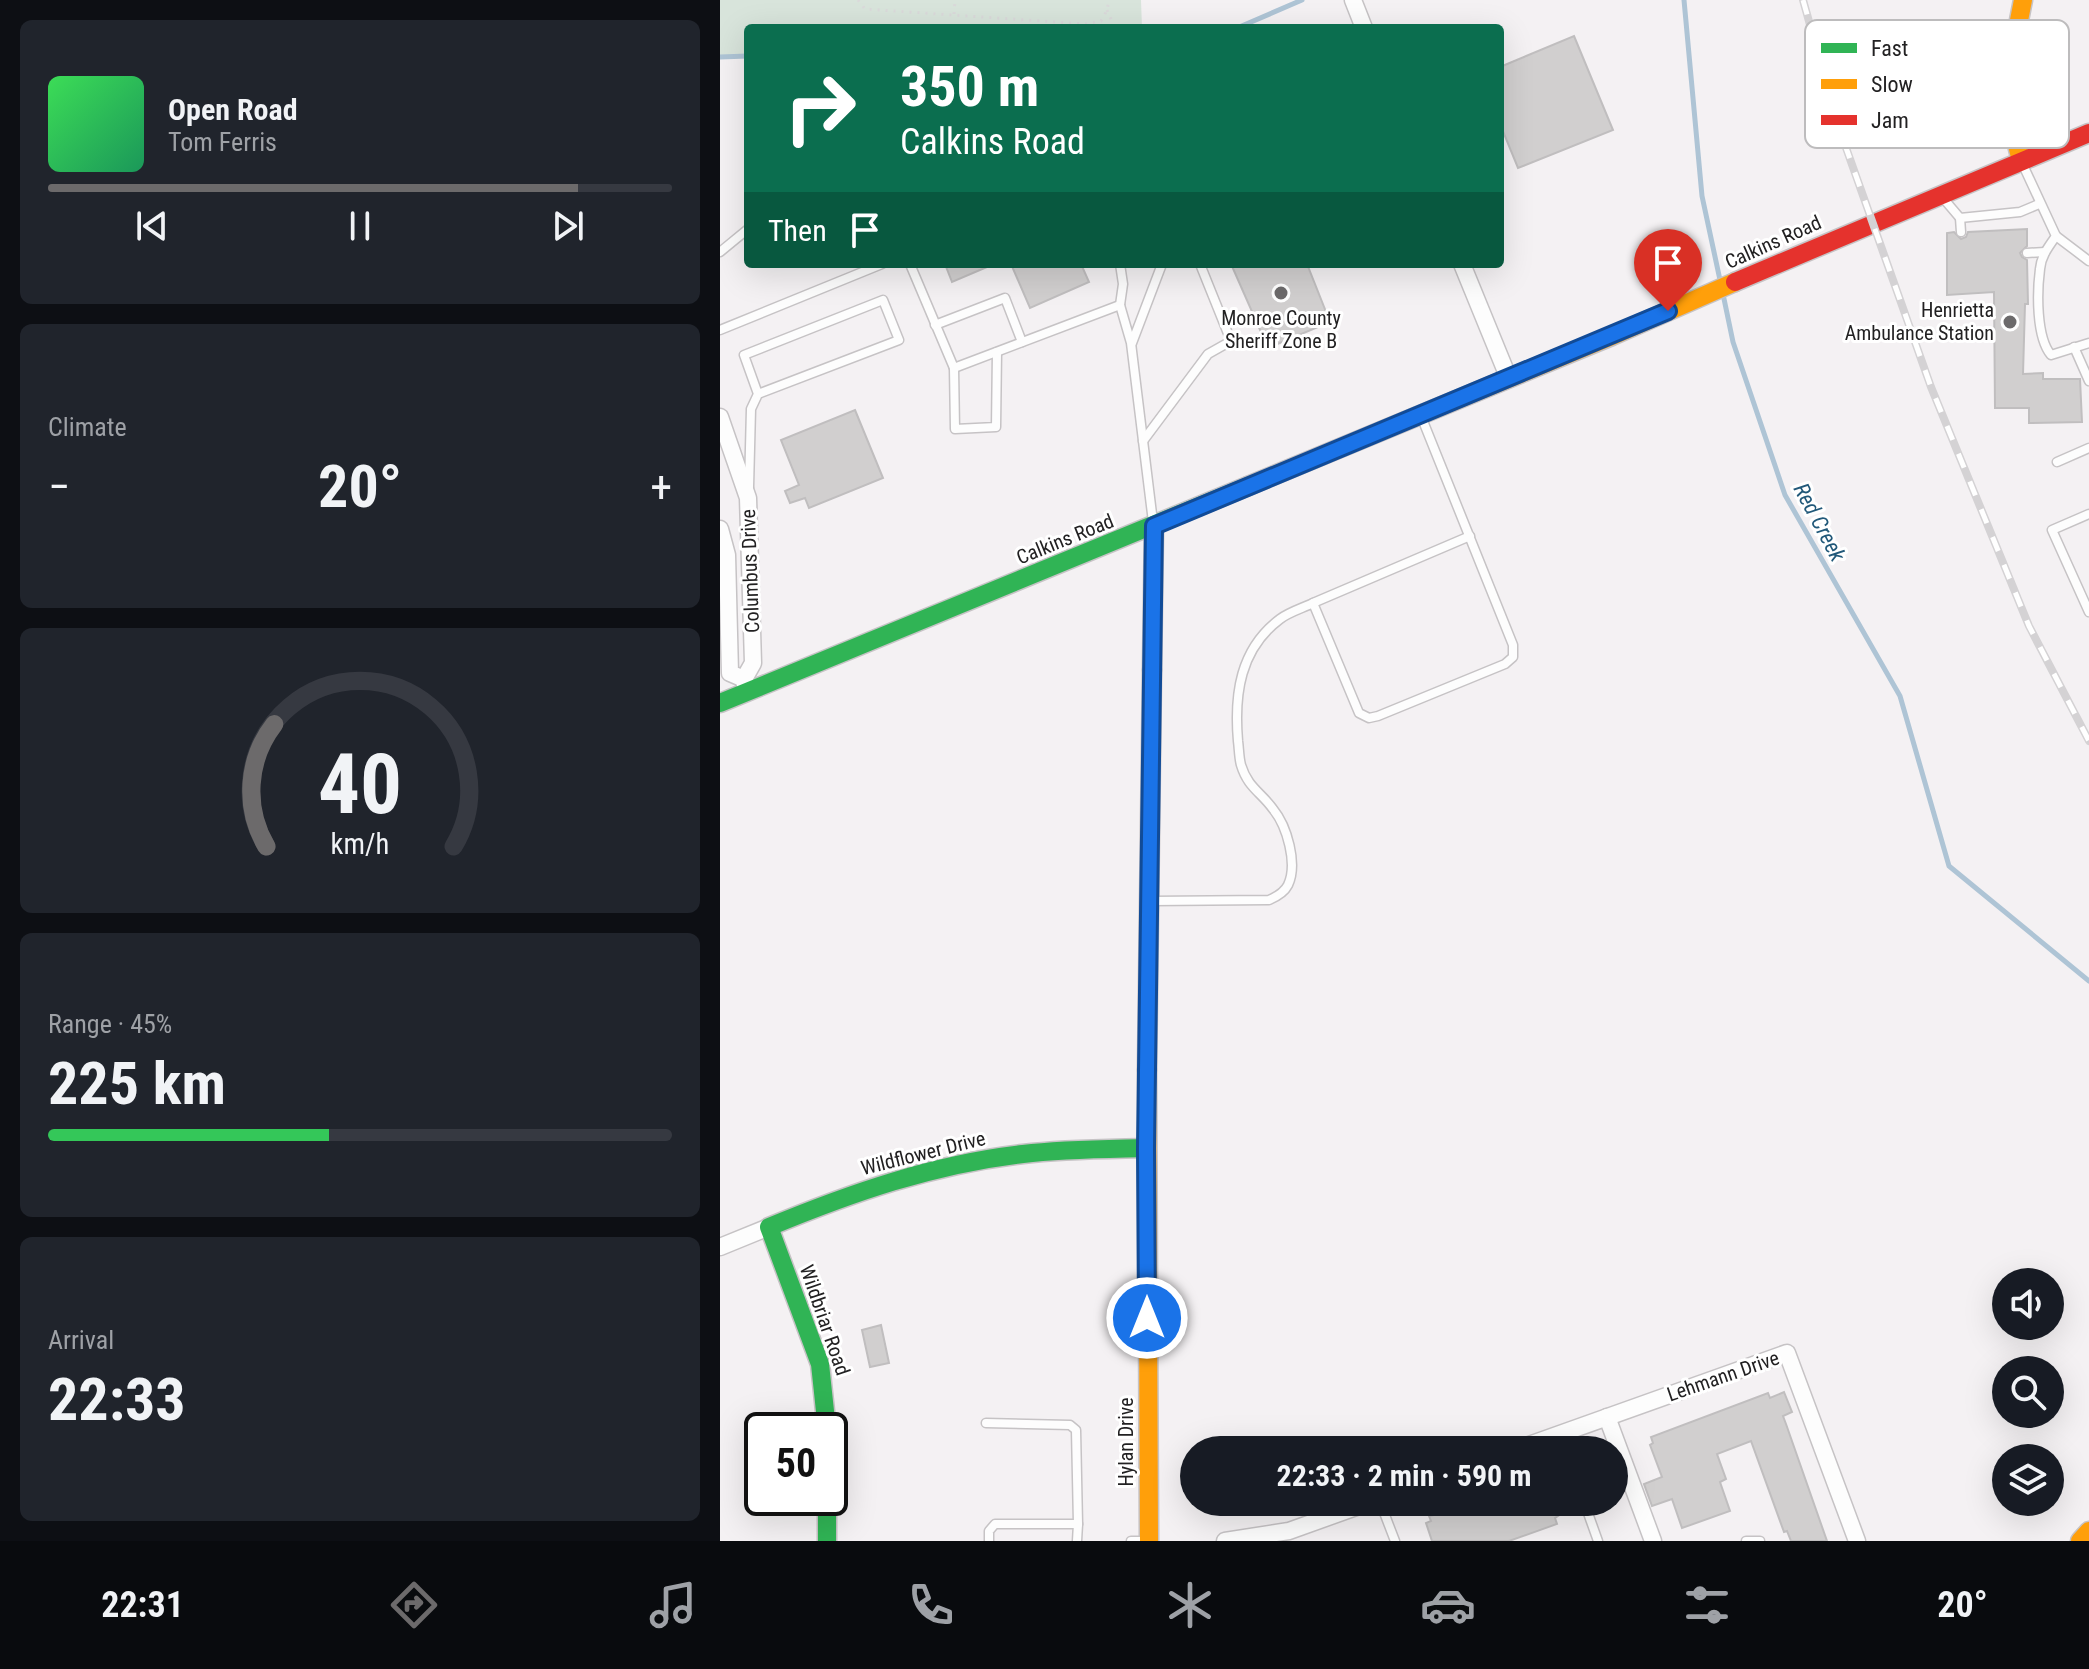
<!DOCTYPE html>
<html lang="en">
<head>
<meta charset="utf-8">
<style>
	body { margin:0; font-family:"Roboto Condensed",sans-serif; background:#20242c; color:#f1f3f6; height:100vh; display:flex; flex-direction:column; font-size:30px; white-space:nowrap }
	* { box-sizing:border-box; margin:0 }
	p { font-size:26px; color:#9ea1a6 }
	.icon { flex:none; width:44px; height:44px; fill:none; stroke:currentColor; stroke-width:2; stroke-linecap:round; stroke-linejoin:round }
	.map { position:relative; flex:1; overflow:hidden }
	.panel { display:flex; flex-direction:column; gap:20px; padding:20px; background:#0d0f14; width:720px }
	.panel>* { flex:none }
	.hud { position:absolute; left:24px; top:24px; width:760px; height:244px; border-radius:8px; box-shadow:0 8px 32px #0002; background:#0b6e4f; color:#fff; overflow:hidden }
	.tools { position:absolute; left:1272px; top:1268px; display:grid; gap:16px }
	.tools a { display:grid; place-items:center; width:72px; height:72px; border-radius:50%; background:#171b24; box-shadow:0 8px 32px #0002; font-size:40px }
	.speed { position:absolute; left:24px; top:1412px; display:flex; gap:16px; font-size:40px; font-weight:700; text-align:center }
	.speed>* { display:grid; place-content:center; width:104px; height:104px; border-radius:50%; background:#171b24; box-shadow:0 8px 32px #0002; line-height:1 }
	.speed .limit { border:4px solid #111; border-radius:12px; background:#fff; color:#111 }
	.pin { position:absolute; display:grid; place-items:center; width:68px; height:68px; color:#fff; margin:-82px -34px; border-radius:50% 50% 50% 0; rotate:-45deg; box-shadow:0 0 8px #0007 }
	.pin .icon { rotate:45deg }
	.me { position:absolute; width:88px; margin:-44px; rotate:0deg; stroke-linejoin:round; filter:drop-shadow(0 0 6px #0008) }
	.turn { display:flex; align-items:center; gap:28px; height:168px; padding:0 24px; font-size:36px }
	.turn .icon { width:104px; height:104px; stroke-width:2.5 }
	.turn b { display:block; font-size:56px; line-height:68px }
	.then { display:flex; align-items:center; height:76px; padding:0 24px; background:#0003; gap:16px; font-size:30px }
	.big { font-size:60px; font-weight:700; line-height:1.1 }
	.panel .widget { flex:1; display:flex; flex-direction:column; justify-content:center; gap:12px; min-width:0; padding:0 28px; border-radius:12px; background:#20242c }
	.panel .dial { align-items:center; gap:0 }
	.dial svg { height:208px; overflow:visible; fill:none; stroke:#363941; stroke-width:7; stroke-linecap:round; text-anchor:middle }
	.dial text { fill:#f1f3f6; stroke:none }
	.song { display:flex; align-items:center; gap:24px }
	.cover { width:96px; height:96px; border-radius:12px; background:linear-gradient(135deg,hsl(130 70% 55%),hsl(150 70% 35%)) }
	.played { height:8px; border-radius:4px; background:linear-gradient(90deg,#6c6a6b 85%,#363941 85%) }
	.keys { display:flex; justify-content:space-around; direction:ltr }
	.heat { display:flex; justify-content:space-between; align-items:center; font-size:44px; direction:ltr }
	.charge { height:12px; border-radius:6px; background:linear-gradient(90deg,#34c759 45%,#363941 0) }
	.trip { position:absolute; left:460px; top:1436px; width:448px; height:80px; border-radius:40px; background:#171b24; box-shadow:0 8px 32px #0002; font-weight:700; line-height:80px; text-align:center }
	.tabs { display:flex; height:128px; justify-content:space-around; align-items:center; background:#090b0e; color:#9ea1a6 }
	.tabs .icon { width:56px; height:56px }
	.tabs .selected { color:#6c6a6b }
	.tabs b { font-size:36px; color:#f1f3f6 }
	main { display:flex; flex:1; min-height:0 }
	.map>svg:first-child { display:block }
	.green { fill:#d8e4db }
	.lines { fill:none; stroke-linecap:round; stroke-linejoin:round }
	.stream { stroke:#aec4d5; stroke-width:5 }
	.building { fill:#d1cfcf; stroke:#c0bebf; stroke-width:2 }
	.lane-casing { stroke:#c6c3c5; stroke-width:11 }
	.street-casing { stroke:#c6c3c5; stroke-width:19 }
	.fast-casing { stroke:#c6c3c5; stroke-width:21 }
	.slow-casing { stroke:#c6c3c5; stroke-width:21 }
	.jam-casing { stroke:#c6c3c5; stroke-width:21 }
	.path { stroke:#dad9da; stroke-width:3; stroke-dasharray:2 6; stroke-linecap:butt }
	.lane { stroke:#fdfdfd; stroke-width:8 }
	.street { stroke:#fdfdfd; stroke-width:16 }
	.fast { stroke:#30b455; stroke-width:18 }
	.slow { stroke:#ff9f0a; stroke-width:18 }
	.jam { stroke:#e5322d; stroke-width:18 }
	.rail-casing { stroke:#d4d2d4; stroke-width:8 }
	.rail { stroke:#fff; stroke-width:5; stroke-dasharray:15; stroke-linecap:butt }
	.route-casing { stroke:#114b97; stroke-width:20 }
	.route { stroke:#1a73e8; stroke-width:14 }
	.poi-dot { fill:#6c6a6b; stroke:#fff; stroke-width:3 }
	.labels { text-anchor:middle; stroke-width:6; stroke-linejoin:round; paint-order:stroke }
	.street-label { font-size:20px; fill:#222122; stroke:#fff }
	.poi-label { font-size:20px; fill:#222122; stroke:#fff; text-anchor:end }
	.water-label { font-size:22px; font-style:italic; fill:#215879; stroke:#fff }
	.key { fill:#fff; stroke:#bdbcbd; stroke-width:2 }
	.key-label { font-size:22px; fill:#222122 }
</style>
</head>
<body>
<main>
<section class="panel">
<div class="widget">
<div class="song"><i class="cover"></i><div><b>Open Road</b><p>Tom Ferris</p></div></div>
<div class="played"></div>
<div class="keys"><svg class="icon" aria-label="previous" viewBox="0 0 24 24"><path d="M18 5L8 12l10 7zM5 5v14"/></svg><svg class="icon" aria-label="pause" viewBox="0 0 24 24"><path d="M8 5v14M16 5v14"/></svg><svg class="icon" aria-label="next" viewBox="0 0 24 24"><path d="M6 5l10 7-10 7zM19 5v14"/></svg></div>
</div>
<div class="widget"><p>Climate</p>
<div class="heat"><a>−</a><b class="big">20°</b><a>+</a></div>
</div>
<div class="widget dial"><svg viewBox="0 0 100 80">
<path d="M14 69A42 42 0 1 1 86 69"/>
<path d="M14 69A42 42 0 0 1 17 22" stroke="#6c6a6b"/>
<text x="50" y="56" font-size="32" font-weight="700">40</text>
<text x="50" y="72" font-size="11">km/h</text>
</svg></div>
<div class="widget"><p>Range · 45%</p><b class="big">225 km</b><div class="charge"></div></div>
<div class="widget"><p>Arrival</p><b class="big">22:33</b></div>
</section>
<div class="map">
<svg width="1369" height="1541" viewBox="0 0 1369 1541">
	<rect width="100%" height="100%" fill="#f4f1f3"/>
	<polygon class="green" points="0,0 421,0 422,28 28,28 28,56 0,57"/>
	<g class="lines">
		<g class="stream">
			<polyline points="964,0 982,196 1000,280"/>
			<polyline points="517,28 582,0"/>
			<polyline points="0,57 28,56"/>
			<polyline points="1003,294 1013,342 1065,495 1180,696 1229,866 1369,981"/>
		</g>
	</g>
	<g class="building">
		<polygon points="854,36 893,130 798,168 780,124 780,67"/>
		<polygon points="1307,229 1307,246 1300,253 1302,257 1307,260 1308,304 1305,304 1303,374 1323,373 1323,379 1360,379 1362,422 1309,423 1309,408 1275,408 1274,292 1227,295 1227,233 1234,232 1241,239 1246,237 1248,232"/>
		<polygon points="225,264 274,264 232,282"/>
		<polygon points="291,264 361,264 369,282 310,308"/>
		<polygon points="511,264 587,264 610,322 548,348"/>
		<polygon points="135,410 163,478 89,508 85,498 70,503 65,491 79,485 61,440"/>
		<polygon points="161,1325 169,1363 150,1367 142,1330"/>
		<polygon points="1064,1392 1072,1412 1063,1416 1066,1424 1107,1541 1071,1541 1067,1531 1064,1532 1031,1441 997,1454 1006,1479 1000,1482 1010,1511 962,1528 952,1499 932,1506 924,1484 942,1477 930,1445 933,1443 931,1437 1048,1393 1050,1398"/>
		<polygon points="733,1502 840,1502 844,1512 835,1518 837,1524 789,1541 712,1541 706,1523 711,1521 709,1516 714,1515 712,1510"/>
	</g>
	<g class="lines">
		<g class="lane-casing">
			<g id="lane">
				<path d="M1303,165L1336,236C1329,246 1321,256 1320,269C1317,292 1316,337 1331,355L1369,343"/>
				<polyline points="1223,198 1240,218 1300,212 1319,204"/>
				<polyline points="1240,218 1241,232"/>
				<polyline points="1336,236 1369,261"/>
				<polyline points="0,252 28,229"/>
				<polyline points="1307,253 1325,252"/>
				<polyline points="190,264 234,368 400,305"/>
				<polyline points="400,264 403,284 400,305 411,343 433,522"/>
				<polyline points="215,325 285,298 302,342"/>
				<polyline points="0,330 162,264"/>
				<polyline points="412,343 442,264"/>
				<polyline points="1354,347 1369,381"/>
				<polyline points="234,368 235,429 276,427 277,352"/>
				<polyline points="423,441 488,354 511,341 480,264"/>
				<polyline points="1337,462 1369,448"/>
				<polyline points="29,487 31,409 38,394 179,340 163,300 24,355 38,394"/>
				<polyline points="1369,514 1332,530 1369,612"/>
				<polyline points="593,603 750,536"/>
				<path d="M431,901L549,900C556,897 564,893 568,885C578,864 567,826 553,809C541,792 528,788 521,765C519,758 519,748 518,741C514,694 520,649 560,619C569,612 583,608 593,603L639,713L649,718L658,716L785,664L793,657V645L701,416"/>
				<polyline points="266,1423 350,1425 356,1430 358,1524 275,1524 269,1531 269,1541"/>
				<polyline points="840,1434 846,1450"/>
				<polyline points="660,1502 675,1541"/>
				<polyline points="864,1502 878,1541"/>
				<polyline points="357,1541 358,1524"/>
				<polyline points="411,1541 428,1541"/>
				<polyline points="1026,1541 1040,1541"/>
			</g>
		</g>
		<g class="street-casing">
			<g id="street">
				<polyline points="633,0 644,28"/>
				<polyline points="742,264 789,379"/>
				<polyline points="0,417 28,498 33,663 24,679 26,692"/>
				<polyline points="0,529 7,555 10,673 24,679"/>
				<polyline points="0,1247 49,1227"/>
				<polyline points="887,1417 933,1541"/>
				<polyline points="795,1450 1067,1353 1137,1541"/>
				<polyline points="505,1541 569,1531 650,1502"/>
			</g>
		</g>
		<g class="fast-casing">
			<g id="fast">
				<polyline points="0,703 528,486"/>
				<polyline points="427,1070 432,670"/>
				<path d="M107,1430L100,1364L49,1227C131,1193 214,1164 303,1154C344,1149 385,1149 426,1148"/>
				<polyline points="107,1498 107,1541"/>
			</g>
		</g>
		<g class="slow-casing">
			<g id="slow">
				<polyline points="1301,161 1288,108 1293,51 1303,0"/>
				<polyline points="528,486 892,336 1015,282"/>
				<polyline points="432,670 434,526"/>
				<polyline points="427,1070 429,1541"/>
				<polyline points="1360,1541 1369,1531"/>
			</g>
		</g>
		<g class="jam-casing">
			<polyline id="jam" points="1015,282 1369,133"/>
		</g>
		<g class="path">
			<polyline points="138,0 145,9 365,24 381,21 387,10 389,0"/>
			<polyline points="387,10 395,28"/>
			<polyline points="234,14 235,0"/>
		</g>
		<use href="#lane" class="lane"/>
		<use href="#street" class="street"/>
		<use href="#fast" class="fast"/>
		<use href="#slow" class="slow"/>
		<use href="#jam" class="jam"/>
		<g class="rail-casing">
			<polyline id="rail" points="1083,0 1119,128 1211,387 1309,626 1369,741"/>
		</g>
		<use href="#rail" class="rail"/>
	</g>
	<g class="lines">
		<g class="route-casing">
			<polyline id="route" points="427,1318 426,1148 434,526 948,311"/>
		</g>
		<use href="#route" class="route"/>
	</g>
	<g class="poi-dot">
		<circle cx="561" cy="293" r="8"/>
		<circle cx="1290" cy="322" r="8"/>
	</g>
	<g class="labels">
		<g class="street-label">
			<text transform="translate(1053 242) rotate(-24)" y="7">Calkins Road</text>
			<text transform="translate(345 539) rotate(-22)" y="7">Calkins Road</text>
			<text transform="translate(30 571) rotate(-92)" y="7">Columbus Drive</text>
			<text transform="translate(203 1153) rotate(-14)" y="7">Wildflower Drive</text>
			<text transform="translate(105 1320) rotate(71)" y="7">Wildbriar Road</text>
			<text transform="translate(1003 1376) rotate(-19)" y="7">Lehmann Drive</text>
			<text transform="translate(406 1442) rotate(-90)" y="7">Hylan Drive</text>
		</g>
		<g class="poi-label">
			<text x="1274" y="317">Henrietta<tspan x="1274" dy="23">Ambulance Station</tspan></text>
			<text x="561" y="325" text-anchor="middle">Monroe County<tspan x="561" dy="23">Sheriff Zone B</tspan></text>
		</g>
		<g class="water-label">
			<text transform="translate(1100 522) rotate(62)" y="8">Red Creek</text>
		</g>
	</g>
	<rect x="1085" y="20" width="264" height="128" rx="12" class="key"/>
	<rect x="1101" y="43" width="36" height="10" fill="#30b455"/>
	<rect x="1101" y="79" width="36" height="10" fill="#ff9f0a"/>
	<rect x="1101" y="115" width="36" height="10" fill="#e5322d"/>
	<g class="key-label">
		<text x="1151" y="56">Fast</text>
		<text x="1151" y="92">Slow</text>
		<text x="1151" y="128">Jam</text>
	</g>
</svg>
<div class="tools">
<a><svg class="icon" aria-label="sound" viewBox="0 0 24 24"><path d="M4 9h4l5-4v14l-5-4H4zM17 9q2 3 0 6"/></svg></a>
<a><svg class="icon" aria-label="search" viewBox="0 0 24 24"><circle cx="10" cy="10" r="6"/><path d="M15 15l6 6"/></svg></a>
<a><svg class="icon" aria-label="layers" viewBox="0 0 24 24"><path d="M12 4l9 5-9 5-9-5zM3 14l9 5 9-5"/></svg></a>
</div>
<div class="speed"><div class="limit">50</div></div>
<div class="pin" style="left:948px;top:311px;background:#d93025"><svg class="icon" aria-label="arrive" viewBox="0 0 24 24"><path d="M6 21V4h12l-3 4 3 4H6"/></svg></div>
<svg class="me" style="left:427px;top:1318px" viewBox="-20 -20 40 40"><circle r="17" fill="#1a73e8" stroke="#fff" stroke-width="3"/><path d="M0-11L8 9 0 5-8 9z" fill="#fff"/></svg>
<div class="trip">22:33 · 2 min · 590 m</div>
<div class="hud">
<div class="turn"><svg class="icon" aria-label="right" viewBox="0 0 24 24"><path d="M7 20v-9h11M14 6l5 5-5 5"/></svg><div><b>350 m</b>Calkins Road</div></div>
<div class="then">Then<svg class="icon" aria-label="arrive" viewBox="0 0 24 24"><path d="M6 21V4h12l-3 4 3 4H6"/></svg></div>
</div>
</div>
</main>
<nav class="tabs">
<b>22:31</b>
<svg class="icon selected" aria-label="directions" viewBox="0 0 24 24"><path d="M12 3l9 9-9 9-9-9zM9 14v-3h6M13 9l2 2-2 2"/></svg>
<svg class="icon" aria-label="music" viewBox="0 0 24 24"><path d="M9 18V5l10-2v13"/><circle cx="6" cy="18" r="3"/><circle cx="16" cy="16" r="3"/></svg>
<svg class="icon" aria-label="phone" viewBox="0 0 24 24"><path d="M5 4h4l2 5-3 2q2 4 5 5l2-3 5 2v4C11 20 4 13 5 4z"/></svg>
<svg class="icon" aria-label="climate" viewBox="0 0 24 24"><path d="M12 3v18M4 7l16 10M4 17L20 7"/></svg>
<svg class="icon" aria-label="car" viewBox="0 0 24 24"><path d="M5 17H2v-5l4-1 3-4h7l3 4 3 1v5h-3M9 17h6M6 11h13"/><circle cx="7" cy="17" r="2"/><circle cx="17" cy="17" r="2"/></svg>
<svg class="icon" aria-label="filters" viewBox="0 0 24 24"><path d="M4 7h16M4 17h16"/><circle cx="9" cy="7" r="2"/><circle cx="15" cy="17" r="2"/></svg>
<b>20°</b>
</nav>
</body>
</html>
